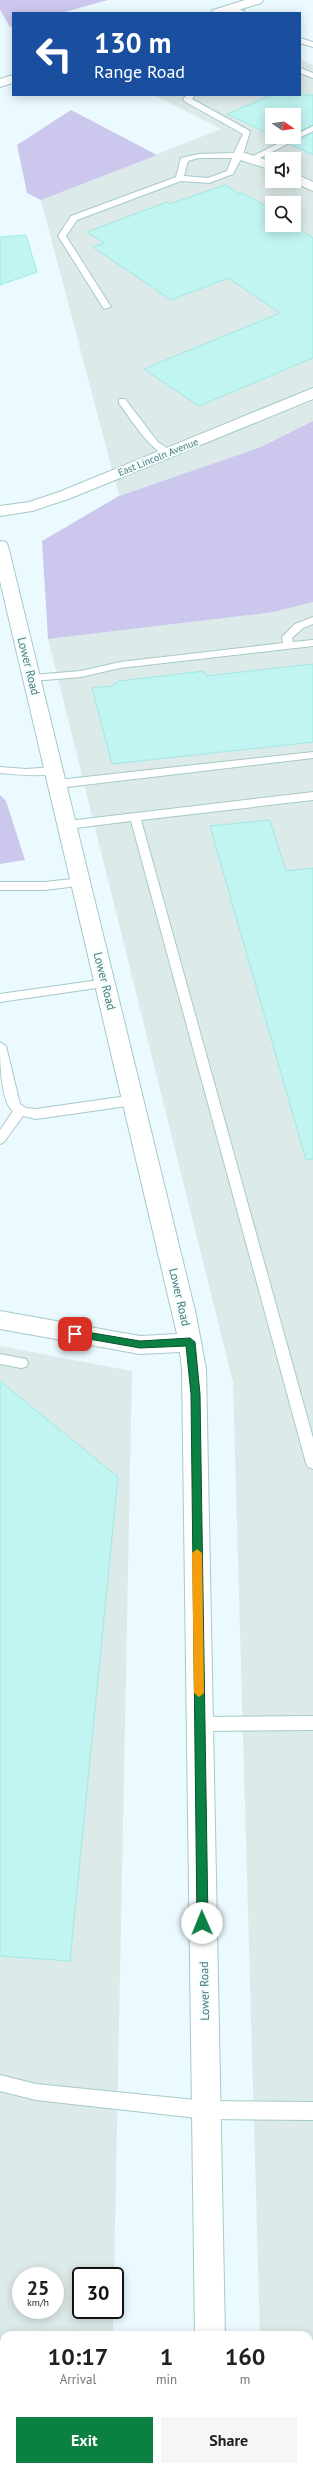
<!DOCTYPE html>
<html lang="en">
<head>
<meta charset="utf-8">
<style>
	:root { --surface:#fff; --page:#f6f6f6; --text:#202124; --muted:#757577; --accent:#0b8043 }
	body { margin:0; font-family:"PT Sans",sans-serif; background:var(--page); color:var(--text); height:100vh; display:flex; flex-direction:column; font-size:15px; white-space:nowrap }
	* { box-sizing:border-box; margin:0 }
	p { font-size:13px; color:var(--muted) }
	.icon { flex:none; width:22px; height:22px; fill:none; stroke:currentColor; stroke-width:2; stroke-linecap:round; stroke-linejoin:round }
	.map { position:relative; flex:1; overflow:hidden }
	.side { position:absolute; left:0px; top:2331px; width:313px; height:140px; display:flex; flex-direction:column; background:var(--surface); border-radius:12px 12px 0 0; box-shadow:0 2px 10px #0003 }
	.side>* { flex:none }
	.guide { position:absolute; left:12px; top:12px; width:289px; height:84px; border-radius:0px; box-shadow:0 2px 10px #0003; background:#1a4fa0; color:#fff; overflow:hidden }
	.needle { width:26px; rotate:103deg }
	.buttons { position:absolute; left:265px; top:108px; display:grid; gap:8px }
	.buttons a { display:grid; place-items:center; width:36px; height:36px; border-radius:0px; background:var(--surface); box-shadow:0 2px 10px #0003; font-size:20px }
	.speed { position:absolute; left:12px; top:2267px; display:flex; gap:8px; font-size:20px; font-weight:700; text-align:center }
	.speed>* { display:grid; place-content:center; width:52px; height:52px; border-radius:50%; background:var(--surface); box-shadow:0 2px 10px #0003; line-height:1 }
	.speed small { font-size:10px; font-weight:400 }
	.speed .limit { border:2px solid #111; border-radius:6px; background:#fff; color:#111 }
	.pin { position:absolute; display:grid; place-items:center; width:34px; height:34px; color:#fff; margin:-17px; border-radius:8px; box-shadow:0 2px 6px #0006 }
	.me { position:absolute; width:44px; margin:-22px; rotate:359deg; stroke-linejoin:round; filter:drop-shadow(0 0 3px #0008) }
	.turn { display:flex; align-items:center; gap:14px; height:84px; padding:0 16px; font-size:18px }
	.turn .icon { width:52px; height:52px; stroke-width:2.5 }
	.turn b { display:block; font-size:28px; line-height:34px }
	.eta { display:flex; justify-content:space-evenly; align-items:center; height:68px; text-align:center }
	.eta b { font-size:24px; font-weight:700; line-height:28px }
	.action { display:flex; gap:8px; margin-top:auto; padding:8px 16px }
	.action a { flex:1; height:46px; border-radius:0px; background:var(--accent); color:#fff; font-size:16px; font-weight:700; line-height:46px; text-align:center }
	.action a+a { background:var(--page); color:var(--text) }
	.map>svg:first-child { display:block }
	.industrial { fill:#ddeaea; fill-rule:evenodd }
	.green { fill:#ccc7ed }
	.building { fill:#c0f5f2; stroke:#a0e8e4 }
	.lines { fill:none; stroke-linecap:round; stroke-linejoin:round }
	.lane-casing { stroke:#a6c9c9; stroke-width:2 }
	.street-casing { stroke:#a6c9c9; stroke-width:2 }
	.lane { fill:#fff; fill-rule:evenodd }
	.street { fill:#fff; fill-rule:evenodd }
	.route { fill:#0b8043; stroke:#07532c }
	.slow { fill:#f59e0b }
	.labels { text-anchor:middle; dominant-baseline:central; stroke-width:4; stroke-linejoin:round; paint-order:stroke }
	.far-street-label { font-size:10px; fill:#4b7b77; stroke:#f2fdff }
	.street-label { font-size:12px; fill:#4b7b77; stroke:#f2fdff }
</style>
</head>
<body>
<div class="map">
<svg width="313" height="2471" viewBox="0 0 313 2471">
	<rect width="100%" height="100%" fill="#eafafe"/>
	<!-- industrial -->
	<path class="industrial" d="M300 59 313 65V421L261 447 119 496 41 200 221 129 154 95H300ZM272 115H294V137H272ZM272 159H294V181H272ZM272 203H294V225H272Z
		M313 602V2471L309 2467V2335H260L233 1382 48 639 274 612Z
		M0 1346 132 1371 114 2276H81V2310H113V2335H4V2467H110V2471H0ZM21 2276H55V2310H21Z"/>
	<!-- green -->
	<path class="green" d="M0 0H108L61 13H13V26L10 27 0 10Z
		M71 110 157 155 41 200 27 193 17 145Z
		M313 421V602L274 612 48 639 42 541 119 496 261 447Z
		M0 795 6 801 25 860 0 864Z"/>
	<!-- building -->
	<path class="building" d="M272 95H313V125L294 134V115H272V135L227 114Z
		M313 133V155L290 144Z
		M225 185 239 194 243 193 272 210V225H292L313 238V358L199 406 144 369 280 313 228 278 171 300 93 247 104 243 87 232 167 202 170 204Z
		M26 235 37 272 0 285V237Z
		M313 664V742L112 764 92 688 112 686 119 681 204 671 206 676Z
		M270 820 286 871 313 868V1159L306 1160 210 826Z
		M0 1381 118 1477 70 1961 0 1956Z"/>
	<g class="lines">
		<!-- lane casing -->
		<g class="lane-casing">
			<path id="lane" d="M231 6 244 11 245 13C238 13 232 13 227 8Z
				M300 38 313 42V47L300 43Z
				M300 68 313 73V78L300 73Z
				M187 95H195L192 99 250 131 243 155 233 174 209 183 181 181 77 220 66 236 111 307 104 309 58 236 71 216 176 177 181 158 199 154 234 153 243 134 184 101 183 99ZM199 158H232L227 171 208 178 184 176 188 161Z
				M313 126V131L254 161 247 159Z
				M119 399H125L158 442 171 451V455C155 459 128 415 119 403Z
				M313 617V624L303 628 292 638 293 642 313 640V646L120 668 81 677 32 681 27 678 32 675 81 671 120 662 283 643 282 637 295 624Z
				M313 752V758L58 788 53 784 58 780Z
				M0 767 26 769 54 767 59 770C53 779 11 774 0 773Z
				M313 792V800L141 820 313 1438V1469L308 1467 306 1463 131 821 68 829 62 825 68 821Z
				M81 878 87 882 85 885 45 890H0V882H45Z
				M106 979 110 980 112 983 110 986 0 1002V994Z
				M0 1042 6 1046 20 1104 26 1108 36 1109 134 1095 140 1100 134 1105 36 1119 23 1116 4 1142 0 1144V1130L13 1111C0 1102 0 1057 0 1042Z
				M0 1354 26 1359 28 1363 26 1367 21 1368 0 1364Z
				M313 1716V1730L199 1731 194 1729 191 1724 194 1719 199 1717Z
				M0 2075 36 2084 206 2101 313 2102V2120L206 2119 36 2100 0 2091Z"/>
		</g>
		<!-- street casing -->
		<g class="street-casing">
			<path id="street" d="M245 0H263L261 3 229 13H211L213 10Z
				M13 75V83L0 87V79Z
				M239 151 272 162V170L234 158 232 155Z
				M294 173 313 182V191L291 181H294Z
				M313 388V399L71 498 32 511 0 516V506L29 502 59 492Z
				M0 541 6 542 8 546 196 1315 206 1369 225 2335H195L182 1369 180 1352 140 1354 0 1329V1311L140 1336 177 1334 0 581Z
				M313 2446V2471H242L244 2467H309V2447Z
				M196 2467H228V2471H196Z"/>
		</g>
		<!-- lane -->
		<use href="#lane" class="lane"/>
		<!-- street -->
		<use href="#street" class="street"/>
	</g>
	<!-- route -->
	<path class="route" d="M75 1330 140 1341 190 1338 195 1342 200 1394 208 1923 202 1929 197 1923 191 1394 186 1346 140 1348 72 1336 70 1334Z"/>
	<!-- slow -->
	<path class="slow" d="M197 1549 202 1553 204 1693 199 1697 194 1693 192 1553Z"/>
	<g class="labels">
		<!-- far-street labels -->
		<g class="far-street-label">
			<text transform="translate(158 457) rotate(-22)">East Lincoln Avenue</text>
		</g>
		<!-- street labels -->
		<g class="street-label">
			<text transform="translate(29 666) rotate(76)">Lower Road</text>
			<text transform="translate(105 981) rotate(76)">Lower Road</text>
			<text transform="translate(180 1297) rotate(77)">Lower Road</text>
			<text transform="translate(204 1991) rotate(-91)">Lower Road</text>
		</g>
	</g>
</svg>
<div class="buttons">
<a><svg class="needle" viewBox="-14 -14 28 28"><path d="M0-13l5 13h-10z" fill="#e53935"/><path d="M0 13l5-13h-10z" fill="#757577"/></svg></a>
<a><svg class="icon" aria-label="sound" viewBox="0 0 24 24"><path d="M4 9h4l5-4v14l-5-4H4zM17 9q2 3 0 6"/></svg></a>
<a><svg class="icon" aria-label="search" viewBox="0 0 24 24"><circle cx="10" cy="10" r="6"/><path d="M15 15l6 6"/></svg></a>
</div>
<div class="speed"><div>25<small>km/h</small></div><div class="limit">30</div></div>
<div class="pin" style="left:75px;top:1334px;background:#d93025"><svg class="icon" aria-label="arrive" viewBox="0 0 24 24"><path d="M6 21V4h12l-3 4 3 4H6"/></svg></div>
<svg class="me" style="left:202px;top:1923px" viewBox="-20 -20 40 40"><circle r="19" fill="#fff"/><path d="M0-13L10 11 0 6-10 11z" fill="#0b8043"/></svg>
<div class="guide">
<div class="turn"><svg class="icon" aria-label="left" viewBox="0 0 24 24"><path d="M17 20v-9H6M10 6l-5 5 5 5"/></svg><div><b>130 m</b>Range Road</div></div>
</div>
<section class="side">
<div class="eta">
<div><b>10:17</b><p>Arrival</p></div>
<div><b>1</b><p>min</p></div>
<div><b>160</b><p>m</p></div>
</div>
<div class="action"><a>Exit</a><a>Share</a></div>
</section>
</div>
</body>
</html>
